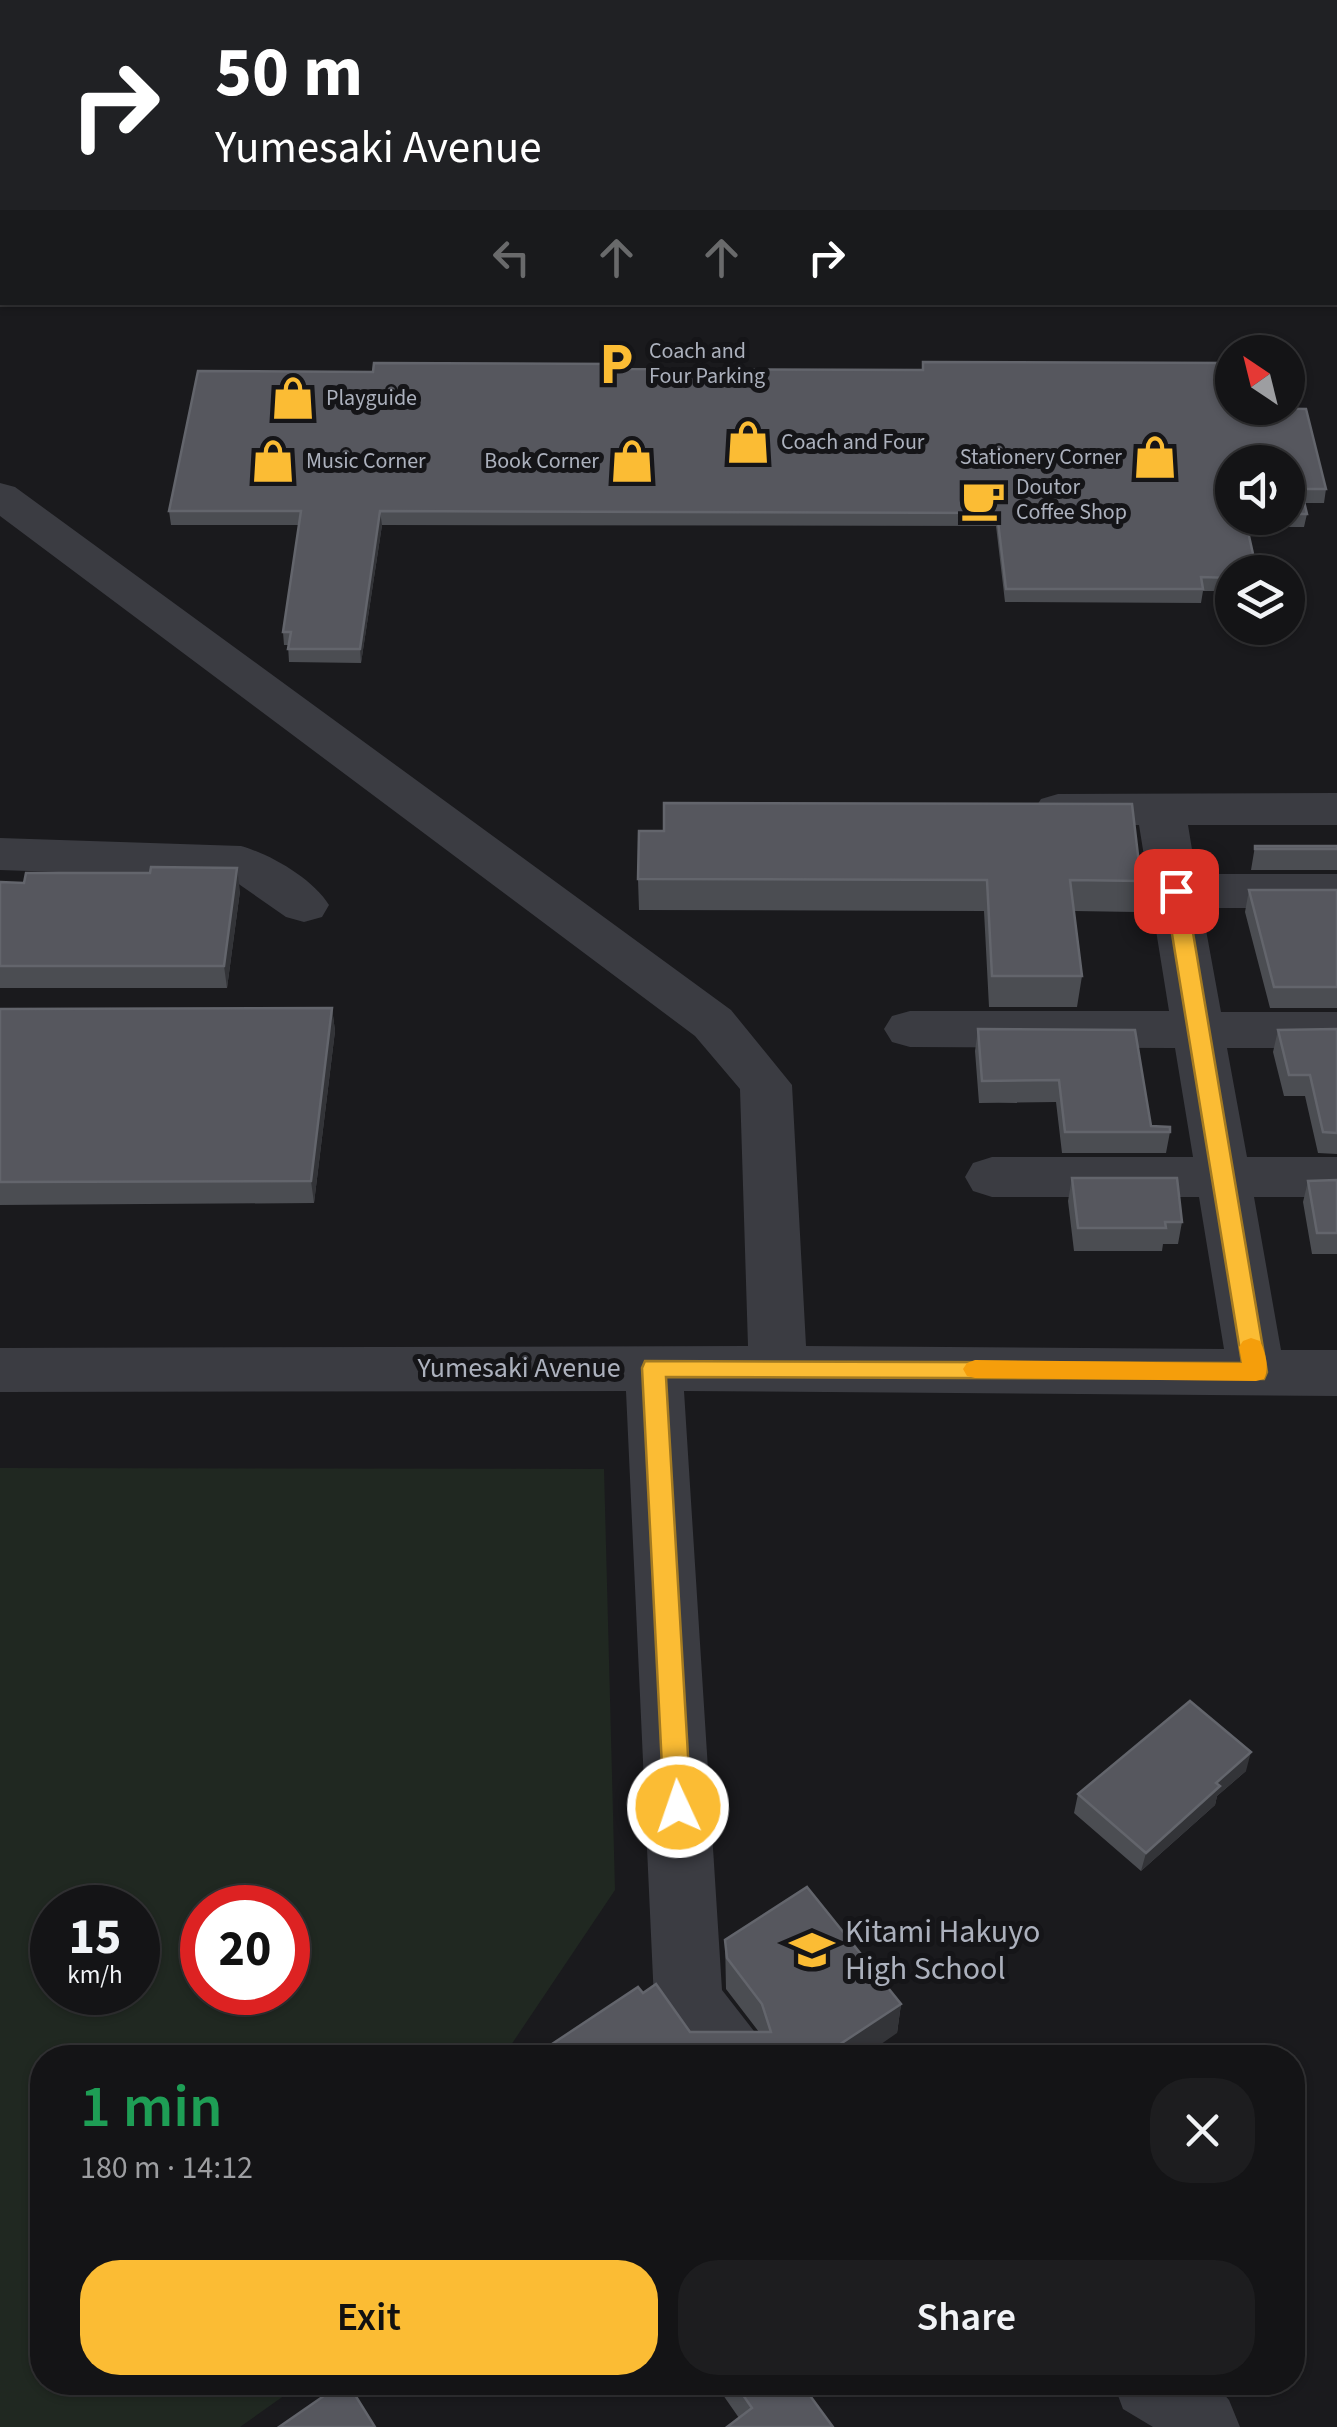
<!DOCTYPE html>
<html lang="en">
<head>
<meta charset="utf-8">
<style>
	:root { --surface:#141416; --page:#1d1d1f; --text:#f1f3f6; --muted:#9d9ea1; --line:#333335; --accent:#fbbc34 }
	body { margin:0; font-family:"Source Sans 3",sans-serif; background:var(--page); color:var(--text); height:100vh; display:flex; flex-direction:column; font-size:38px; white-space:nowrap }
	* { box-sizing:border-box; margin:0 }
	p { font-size:32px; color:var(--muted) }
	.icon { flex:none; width:55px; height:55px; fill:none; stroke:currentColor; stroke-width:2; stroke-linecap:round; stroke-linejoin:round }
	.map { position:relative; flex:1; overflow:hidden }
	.drawer { position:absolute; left:30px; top:2045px; width:1275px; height:350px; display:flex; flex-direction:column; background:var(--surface); border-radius:40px; box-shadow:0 2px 8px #0004,0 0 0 2px var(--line) }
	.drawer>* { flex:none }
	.guide { position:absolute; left:0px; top:0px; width:1338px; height:305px; box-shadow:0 2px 8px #0004,0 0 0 2px var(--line); background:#202124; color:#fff; overflow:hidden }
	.needle { width:65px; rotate:325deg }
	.buttons { position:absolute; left:1215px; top:335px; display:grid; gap:20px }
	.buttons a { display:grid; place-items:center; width:90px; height:90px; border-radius:50%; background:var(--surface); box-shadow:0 2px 8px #0004,0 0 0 2px var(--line); font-size:50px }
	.speed { position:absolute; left:30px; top:1885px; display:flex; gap:20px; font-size:50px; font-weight:700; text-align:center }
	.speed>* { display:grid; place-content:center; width:130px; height:130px; border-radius:50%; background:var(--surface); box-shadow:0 2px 8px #0004,0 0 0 2px var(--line); line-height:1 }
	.speed small { font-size:25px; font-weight:400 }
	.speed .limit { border:15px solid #d22; background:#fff; color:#111 }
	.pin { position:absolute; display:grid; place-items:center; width:85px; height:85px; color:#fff; margin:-42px; border-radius:20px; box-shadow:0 5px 15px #0006 }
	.me { position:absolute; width:110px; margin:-55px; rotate:357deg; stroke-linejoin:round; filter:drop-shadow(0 0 8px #0008) }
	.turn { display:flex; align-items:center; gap:35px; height:210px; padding:0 50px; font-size:45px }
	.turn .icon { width:130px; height:130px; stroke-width:2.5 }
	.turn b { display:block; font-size:70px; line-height:85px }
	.lanes { display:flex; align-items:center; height:95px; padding:0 50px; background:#0003; justify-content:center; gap:50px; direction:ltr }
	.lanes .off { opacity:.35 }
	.round { display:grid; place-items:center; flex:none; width:105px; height:105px; border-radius:40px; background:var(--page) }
	.headline { display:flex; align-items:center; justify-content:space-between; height:170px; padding:0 50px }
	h1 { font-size:60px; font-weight:600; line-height:75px; color:#1e9e55 }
	.action { display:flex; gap:20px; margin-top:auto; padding:20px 50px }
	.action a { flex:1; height:115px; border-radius:40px; background:var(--accent); color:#111; font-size:40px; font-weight:600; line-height:115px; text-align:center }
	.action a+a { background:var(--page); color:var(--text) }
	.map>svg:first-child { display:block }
	.green { fill:#202821; fill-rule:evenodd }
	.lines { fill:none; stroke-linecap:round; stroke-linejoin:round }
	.minor { fill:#3b3c42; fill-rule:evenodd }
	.highway { fill:#676a73; fill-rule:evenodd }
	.wall { fill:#4b4d52; fill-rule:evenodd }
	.shaded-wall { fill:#333438 }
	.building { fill:#56575e; stroke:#63656c; stroke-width:2.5 }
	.route { fill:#fbbc34; stroke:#a37a22; stroke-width:2.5 }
	.slow { fill:#f59e0b }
	.labels { text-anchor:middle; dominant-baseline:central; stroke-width:10; stroke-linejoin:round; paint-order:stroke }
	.far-poi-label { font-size:22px; fill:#acb1bd; stroke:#151518; text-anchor:start }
	.street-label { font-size:28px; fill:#acb1bd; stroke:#151518 }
	.near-poi-label { font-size:32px; fill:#acb1bd; stroke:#151518; text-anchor:start }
</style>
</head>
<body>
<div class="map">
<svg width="1337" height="2427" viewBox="0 0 1337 2427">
	<rect width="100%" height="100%" fill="#1a1a1d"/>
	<!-- green -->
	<path class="green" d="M0 1468 604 1469 615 1890 503 2057 42 2058V2382L302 2383 240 2427H0ZM52 1908H138V1992H52ZM202 1908H288V1992H202Z"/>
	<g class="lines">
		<!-- minor -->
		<path class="minor" d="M0 483 15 487 731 1010 792 1085 806 1346 1224 1349 1199 1197H992L973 1191 965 1177 973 1163 992 1157H1193L1175 1048 910 1047 892 1042 884 1029 892 1016 910 1011H1169L1139 825 1058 826 1041 821 1034 810 1041 799 1058 794 1337 793V825H1188L1196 874H1337V908H1202L1221 1012H1337V1048H1227L1247 1157H1337V1197H1254L1281 1350H1337V1396L684 1391 722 1990 757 2035 767 2058H690L664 2022 654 2000 626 1391 0 1392V1348L748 1346 740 1089 695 1036 0 516Z
			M0 838 241 846C270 854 313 879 329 905L322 917 304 922 286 917 230 878 0 870Z
			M1113 2382H1213L1229 2400 1240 2427H1153L1123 2409Z"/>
		<!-- highway -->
		<path class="highway" d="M1335 15H1337V41H1335Z"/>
	</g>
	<!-- wall -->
	<path class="wall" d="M923 362 1232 363V408L1306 409 1326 489 1324 503H1304L1307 514 1304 527H1247L1257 572H1232V591H1203L1201 603 1005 602 996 526 382 525 361 663 289 662 288 645H284L283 632 299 525H171L169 511 198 371 373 372 374 363 619 364 618 369 922 370ZM1232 462H1288V518H1232Z
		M1255 846H1337V870H1251Z
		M638 879 1141 881 1136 912 1074 911 1082 976 1077 1007H989L984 911 639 910Z
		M0 882 240 891 227 988H0Z
		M1249 890H1337V1008H1270L1245 912Z
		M332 1008 335 1031 314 1203 0 1205V1009Z
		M978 1029 1151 1126 1170 1132 1166 1153H1062L1056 1102 979 1103 975 1051Z
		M1337 1029V1154L1318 1153 1305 1096H1284L1273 1052 1278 1030Z
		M1072 1178 1182 1222 1178 1244H1163L1162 1251H1074L1068 1201Z
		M1337 1180V1254H1312L1303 1202 1308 1181Z
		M1246 1771 1217 1796 1215 1805 1141 1871 1074 1813 1078 1794Z
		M725 1940 901 2004 897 2033 531 2058 690 2032H759L726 1989Z
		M714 2382H800L739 2418Z"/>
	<!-- shaded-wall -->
	<path class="shaded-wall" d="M380 511 382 525 361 663 360 649Z
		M237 868 240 891 227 988 224 966Z
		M332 1008 335 1031 314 1203 311 1181Z
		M1251 1752 1246 1771 1217 1796 1215 1805 1141 1871 1146 1853 1216 1783Z
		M901 2004 897 2033 861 2058H819Z"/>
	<!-- building -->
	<path class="building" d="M33 0H608V2H32Z
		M923 362 1232 363V408L1306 409 1326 489H1301L1307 514H1288V462H1232V518H1245L1257 572H1232V578L1201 577 1203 589H1006L997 513 380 511 360 649H288L291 632H283L301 511H169L198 371 373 372 374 363 619 364 618 369 923 370Z
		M664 803 1132 804 1141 881 1070 880 1082 976H992L987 880 638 879 639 831H664Z
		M1255 846H1337V849H1255Z
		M151 867 237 868 224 966H0V882L24 883 26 873H150Z
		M1249 890H1337V987H1274Z
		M332 1008 311 1181 0 1182V1009Z
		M978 1029 1135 1030 1151 1126 1170 1127V1132H1065L1059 1080 982 1081Z
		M1337 1029V1133L1323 1132 1310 1075H1289L1278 1030Z
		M1072 1178H1177L1182 1222H1165L1166 1228H1078Z
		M1337 1180V1233H1317L1308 1181Z
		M1190 1701 1251 1752 1216 1783 1220 1786 1146 1853 1078 1794Z
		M807 1887 901 2004 819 2058H531L638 1987 643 1993 656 1984 690 2032H771L762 2004 727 1958 725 1940Z
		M344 2382H347L375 2427H279Z
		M734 2382H800L833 2427H727L752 2408Z"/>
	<!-- route -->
	<path class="route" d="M1176 884 1186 891 1267 1372 1264 1379 666 1377 691 1807 687 1815 678 1819 668 1815 664 1807 642 1368 645 1361 1242 1363 1165 891Z"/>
	<!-- slow -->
	<path class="slow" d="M1251 1338 1260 1341C1265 1351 1270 1368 1264 1379L1256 1381 975 1378 967 1376 963 1369 967 1363 975 1360 1242 1363 1239 1347 1243 1341Z"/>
	<!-- icons -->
	<defs>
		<g id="parking-bare" transform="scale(3.45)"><path d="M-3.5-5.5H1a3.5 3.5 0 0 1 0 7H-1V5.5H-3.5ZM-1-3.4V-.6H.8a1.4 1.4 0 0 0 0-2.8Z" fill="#fbbc34" stroke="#151518" stroke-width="2.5" paint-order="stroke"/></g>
		<g id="shop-bare" transform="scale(3.45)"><path d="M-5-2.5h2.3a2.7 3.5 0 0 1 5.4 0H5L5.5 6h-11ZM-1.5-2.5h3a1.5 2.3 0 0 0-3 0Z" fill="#fbbc34" stroke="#151518" stroke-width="2.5" paint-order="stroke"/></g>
		<g id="cafe-bare" transform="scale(3.45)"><path d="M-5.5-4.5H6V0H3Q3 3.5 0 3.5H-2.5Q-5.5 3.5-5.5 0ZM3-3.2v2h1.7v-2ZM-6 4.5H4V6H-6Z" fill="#fbbc34" stroke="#151518" stroke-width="2.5" paint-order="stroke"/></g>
		<g id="school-bare" transform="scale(3.45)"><path d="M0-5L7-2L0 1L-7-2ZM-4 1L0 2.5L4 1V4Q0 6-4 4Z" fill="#fbbc34" stroke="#151518" stroke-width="2.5" paint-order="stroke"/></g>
	</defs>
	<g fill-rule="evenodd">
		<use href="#parking-bare" x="616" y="364"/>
		<use href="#shop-bare" x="293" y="398"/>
		<use href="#shop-bare" x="748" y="442"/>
		<use href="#shop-bare" x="1155" y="457"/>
		<use href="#shop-bare" x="273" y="461"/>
		<use href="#shop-bare" x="632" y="461"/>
		<use href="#cafe-bare" x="983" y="500"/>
		<use href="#school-bare" x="812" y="1950"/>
	</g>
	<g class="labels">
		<!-- far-poi labels -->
		<g class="far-poi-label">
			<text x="649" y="351">Coach and<tspan x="649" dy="25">Four Parking</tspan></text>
			<text x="326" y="398">Playguide</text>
			<text x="781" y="442">Coach and Four</text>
			<text x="1122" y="457" text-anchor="end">Stationery Corner</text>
			<text x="306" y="461">Music Corner</text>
			<text x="599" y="461" text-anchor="end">Book Corner</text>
			<text x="1016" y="487">Doutor<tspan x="1016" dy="25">Coffee Shop</tspan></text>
		</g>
		<!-- street labels -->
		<g class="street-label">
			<text x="519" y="1368">Yumesaki Avenue</text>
		</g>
		<!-- near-poi labels -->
		<g class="near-poi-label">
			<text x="845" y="1932">Kitami Hakuyo<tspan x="845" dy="37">High School</tspan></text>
		</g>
	</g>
</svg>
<div class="buttons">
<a><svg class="needle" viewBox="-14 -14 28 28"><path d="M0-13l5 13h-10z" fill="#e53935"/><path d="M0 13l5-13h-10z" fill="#9d9ea1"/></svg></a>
<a><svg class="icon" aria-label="sound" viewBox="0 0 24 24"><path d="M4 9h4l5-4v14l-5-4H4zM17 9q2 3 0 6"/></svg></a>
<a><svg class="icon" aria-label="layers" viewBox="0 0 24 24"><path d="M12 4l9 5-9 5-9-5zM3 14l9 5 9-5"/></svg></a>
</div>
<div class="speed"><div>15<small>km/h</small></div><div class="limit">20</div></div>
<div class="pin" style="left:1176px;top:891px;background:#d93025"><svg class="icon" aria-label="arrive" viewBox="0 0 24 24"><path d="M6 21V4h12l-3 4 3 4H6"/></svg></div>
<svg class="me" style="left:678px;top:1807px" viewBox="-20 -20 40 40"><circle r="17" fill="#fbbc34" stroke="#fff" stroke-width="3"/><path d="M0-11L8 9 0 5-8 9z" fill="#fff"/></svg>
<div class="guide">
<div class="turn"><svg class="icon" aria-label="right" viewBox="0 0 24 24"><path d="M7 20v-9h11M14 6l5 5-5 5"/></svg><div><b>50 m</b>Yumesaki Avenue</div></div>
<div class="lanes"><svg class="icon off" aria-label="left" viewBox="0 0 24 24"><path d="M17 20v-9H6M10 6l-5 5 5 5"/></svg><svg class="icon off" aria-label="ahead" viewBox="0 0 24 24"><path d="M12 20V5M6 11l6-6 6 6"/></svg><svg class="icon off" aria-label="ahead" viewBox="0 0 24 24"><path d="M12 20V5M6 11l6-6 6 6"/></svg><svg class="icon" aria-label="right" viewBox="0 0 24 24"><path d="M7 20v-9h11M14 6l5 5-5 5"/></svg></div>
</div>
<section class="drawer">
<div class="headline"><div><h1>1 min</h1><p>180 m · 14:12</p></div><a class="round"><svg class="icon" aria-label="close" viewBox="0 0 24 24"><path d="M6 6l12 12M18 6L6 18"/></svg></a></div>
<div class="action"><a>Exit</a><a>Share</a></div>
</section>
</div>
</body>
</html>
